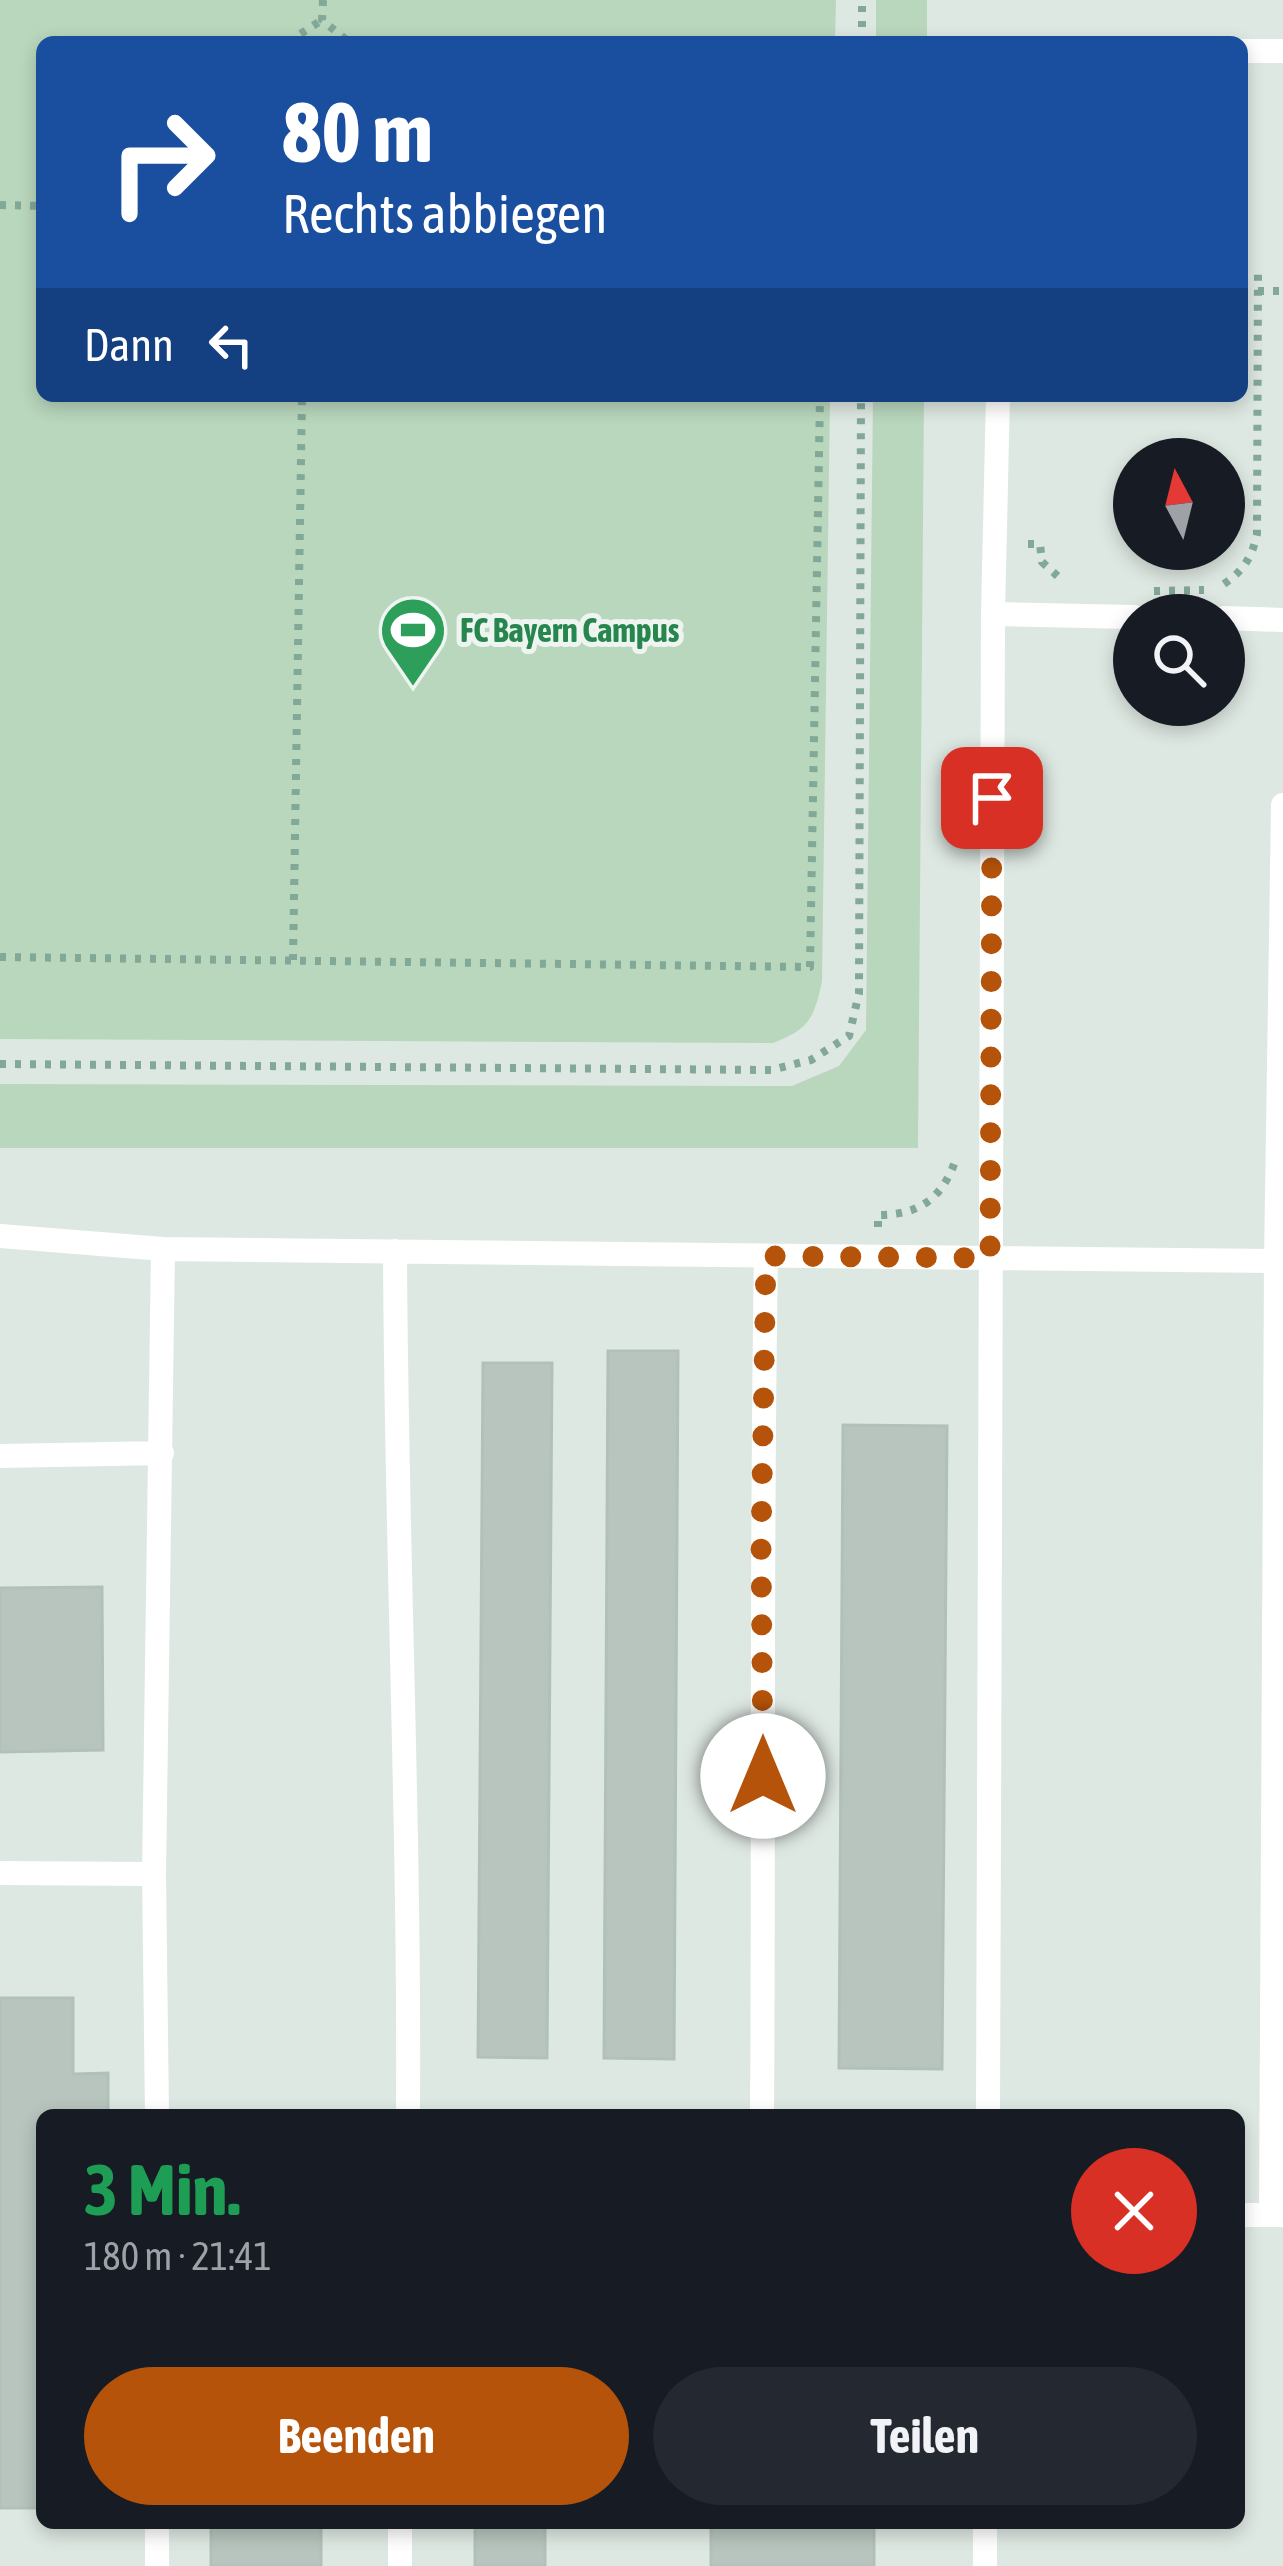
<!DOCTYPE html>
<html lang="de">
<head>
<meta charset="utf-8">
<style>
	:root { --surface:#171b24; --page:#242831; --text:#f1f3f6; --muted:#9ea1a6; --accent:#b45309 }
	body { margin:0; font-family:"Asap Condensed",sans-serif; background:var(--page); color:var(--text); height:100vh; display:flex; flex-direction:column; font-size:45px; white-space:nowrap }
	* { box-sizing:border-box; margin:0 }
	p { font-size:39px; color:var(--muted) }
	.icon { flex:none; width:66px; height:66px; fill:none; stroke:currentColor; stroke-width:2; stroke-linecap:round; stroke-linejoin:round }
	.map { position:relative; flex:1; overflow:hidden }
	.side { position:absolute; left:36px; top:2109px; width:1209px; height:420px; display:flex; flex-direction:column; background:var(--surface); border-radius:18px; box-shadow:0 6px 18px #0003 }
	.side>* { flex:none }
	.banner { position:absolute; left:36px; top:36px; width:1212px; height:366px; border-radius:18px; box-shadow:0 6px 18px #0003; background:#1a4fa0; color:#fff; overflow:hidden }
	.needle { width:78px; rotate:353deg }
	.fabs { position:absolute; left:1113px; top:438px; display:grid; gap:24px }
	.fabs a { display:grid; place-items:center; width:132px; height:132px; border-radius:50%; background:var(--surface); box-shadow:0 6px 18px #0003; font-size:60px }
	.pin { position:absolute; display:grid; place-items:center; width:102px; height:102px; color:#fff; margin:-51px; border-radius:24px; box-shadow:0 6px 18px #0006 }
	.me { position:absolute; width:132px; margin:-66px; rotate:0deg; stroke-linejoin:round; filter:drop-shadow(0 0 9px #0008) }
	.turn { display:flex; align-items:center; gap:42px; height:252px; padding:0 48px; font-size:54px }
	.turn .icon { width:156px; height:156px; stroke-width:2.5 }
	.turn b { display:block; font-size:84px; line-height:102px }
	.then { display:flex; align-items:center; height:114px; padding:0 48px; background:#0003; gap:24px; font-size:45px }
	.round { display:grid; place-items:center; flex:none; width:126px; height:126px; border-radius:63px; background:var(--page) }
	.headline { display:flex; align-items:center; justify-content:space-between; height:204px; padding:0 48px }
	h1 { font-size:72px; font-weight:700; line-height:90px; color:#1e9e55 }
	.action { display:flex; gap:24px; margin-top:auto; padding:24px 48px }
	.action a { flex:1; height:138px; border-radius:72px; background:var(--accent); color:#fff; font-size:48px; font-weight:700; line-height:138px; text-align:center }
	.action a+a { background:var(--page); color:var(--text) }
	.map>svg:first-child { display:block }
	.green { fill:#b9d7bd }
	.building { fill:#b7c5be; stroke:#b1c1b8; stroke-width:3 }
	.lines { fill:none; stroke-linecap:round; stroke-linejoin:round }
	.path { stroke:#82a897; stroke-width:8; stroke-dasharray:6 9; stroke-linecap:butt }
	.service { stroke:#fff; stroke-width:24 }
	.route { stroke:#b45309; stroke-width:21; stroke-dasharray:0 37.8 }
	.labels { text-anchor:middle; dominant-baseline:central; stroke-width:10; stroke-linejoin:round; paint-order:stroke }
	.leisure-label { font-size:33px; font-weight:bold; fill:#27864d; stroke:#eef5f1; text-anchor:start }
</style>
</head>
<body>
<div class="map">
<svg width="1283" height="2566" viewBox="0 0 1283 2566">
	<rect width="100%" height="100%" fill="#dee8e2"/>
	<!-- green -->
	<path class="green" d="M0 0H836L835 42H42V396H830L822 981C814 1019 809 1029 773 1043L0 1039Z
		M876 0H927V42H876Z
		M873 396H924L918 1148H0V1084L792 1086 839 1066 866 1030Z"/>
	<!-- building -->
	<path class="building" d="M608 1351H678L674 2059 604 2058Z
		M483 1363H552L547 2058 478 2057Z
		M843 1425 947 1426 942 2069 839 2068Z
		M102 1587 103 1750 0 1752V1588Z
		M0 1998H73V2074L108 2073V2115H42V2508H0Z
		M211 2523H321V2566H211Z
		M475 2523H545V2566H475Z
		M711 2523H874V2566H711Z"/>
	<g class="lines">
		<!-- path -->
		<path class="path" d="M323 0 322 20 349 42
			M288 42 322 20
			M862 42V0
			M0 205 42 206
			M1258 291H1283
			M1028 544H1040L1042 562 1062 580
			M1224 584C1244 570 1252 557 1257 534L1258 268
			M1154 591 1204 590
			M0 957 810 967 820 396
			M293 960 302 396
			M0 1064 771 1070 811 1060 849 1036 859 993 861 396
			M878 1227V1215C919 1215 942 1199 956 1159"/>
		<!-- service -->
		<path class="service" d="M1242 51H1283
			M993 614 1134 617
			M1224 618 1283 620
			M0 1236 163 1249 1283 1261
			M395 1251C396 1539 410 1827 408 2115
			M0 1456 162 1453
			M0 1873 154 1874
			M157 2115 154 1874 163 1249
			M762 2115C764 1829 761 1542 766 1256
			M988 2115 993 614 998 396
			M1239 2215H1283
			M1271 2215 1276 1261 1283 805
			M157 2566V2523
			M400 2566V2523
			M985 2566V2523"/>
	</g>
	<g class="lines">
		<!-- route -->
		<path class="route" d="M763 1776 761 1543 766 1256 990 1258 992 798"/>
	</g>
	<!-- icons -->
	<defs>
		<g id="stadium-pin" transform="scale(3.45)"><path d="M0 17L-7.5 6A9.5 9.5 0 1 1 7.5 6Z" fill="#2e9e5b" stroke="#eef5f1"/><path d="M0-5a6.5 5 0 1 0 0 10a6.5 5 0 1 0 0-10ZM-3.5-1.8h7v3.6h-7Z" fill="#fff"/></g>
	</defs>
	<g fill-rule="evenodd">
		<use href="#stadium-pin" x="413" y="630"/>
	</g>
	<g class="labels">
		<!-- leisure labels -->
		<g class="leisure-label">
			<text x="460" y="630">FC Bayern Campus</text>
		</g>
	</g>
</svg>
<div class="fabs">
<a><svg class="needle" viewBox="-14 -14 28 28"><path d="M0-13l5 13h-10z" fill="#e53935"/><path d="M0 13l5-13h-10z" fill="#9ea1a6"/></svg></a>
<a><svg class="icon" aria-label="search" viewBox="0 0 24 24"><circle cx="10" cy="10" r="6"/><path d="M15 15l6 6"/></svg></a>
</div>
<div class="pin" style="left:992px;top:798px;background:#d93025"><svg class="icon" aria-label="arrive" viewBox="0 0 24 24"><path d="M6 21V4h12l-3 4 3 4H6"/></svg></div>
<svg class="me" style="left:763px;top:1776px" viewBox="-20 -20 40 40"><circle r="19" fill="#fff"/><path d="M0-13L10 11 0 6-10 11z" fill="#b45309"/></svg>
<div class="banner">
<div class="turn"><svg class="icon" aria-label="right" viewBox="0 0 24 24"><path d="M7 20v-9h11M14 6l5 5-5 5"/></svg><div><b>80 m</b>Rechts abbiegen</div></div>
<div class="then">Dann<svg class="icon" aria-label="left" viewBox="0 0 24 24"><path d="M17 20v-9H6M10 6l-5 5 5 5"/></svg></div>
</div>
<section class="side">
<div class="headline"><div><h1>3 Min.</h1><p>180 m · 21:41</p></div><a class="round" style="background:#d93025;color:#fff"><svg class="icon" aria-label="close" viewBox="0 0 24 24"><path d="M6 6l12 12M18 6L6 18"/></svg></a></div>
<div class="action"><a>Beenden</a><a>Teilen</a></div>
</section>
</div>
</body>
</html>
